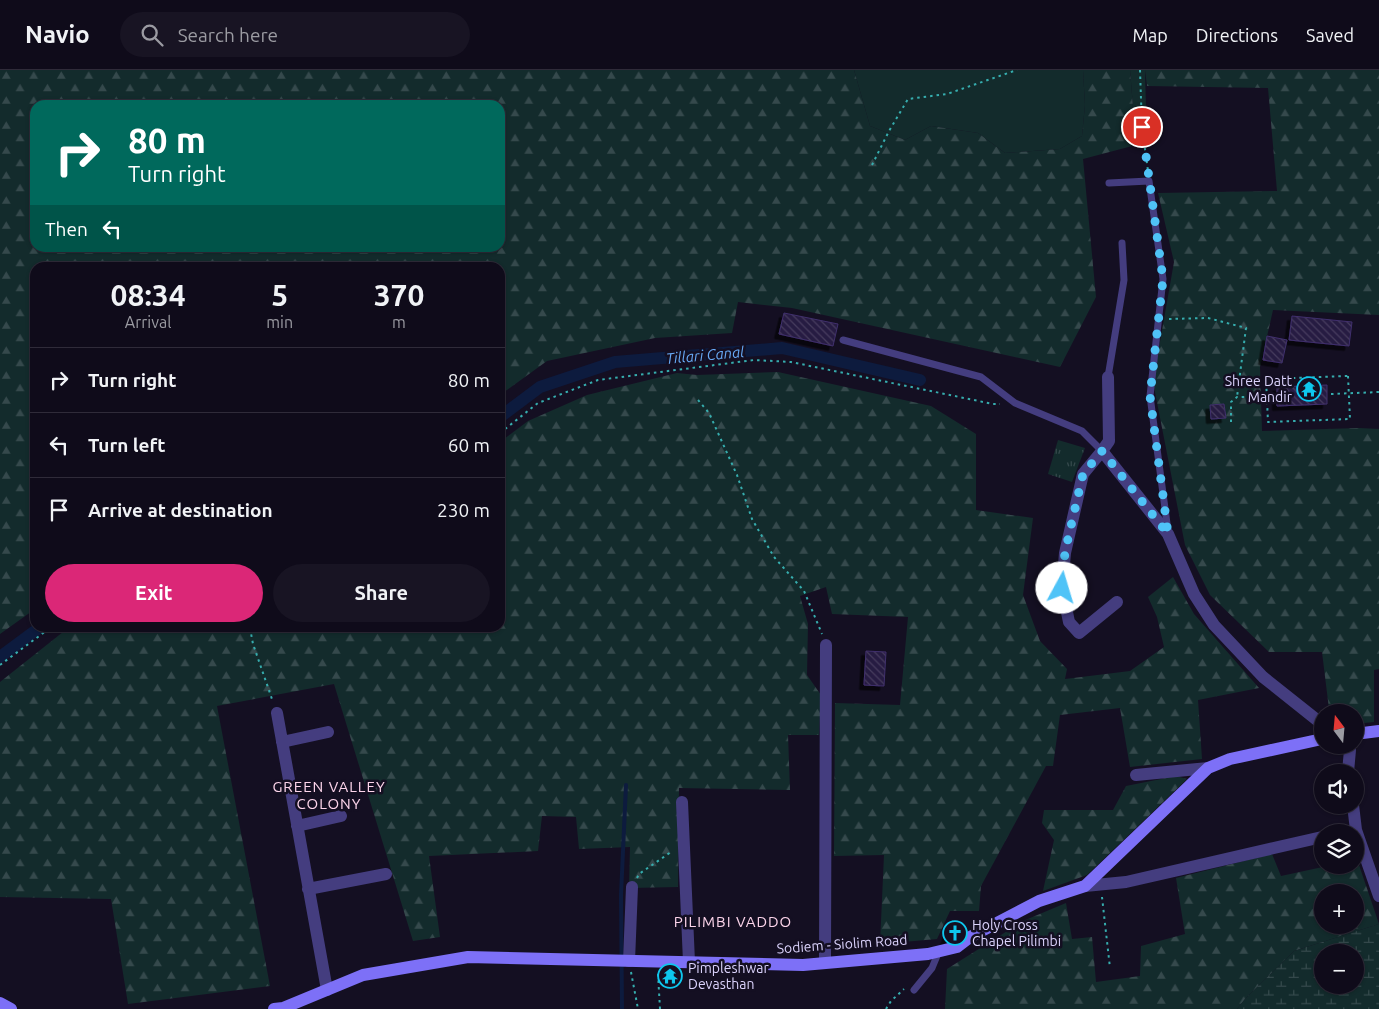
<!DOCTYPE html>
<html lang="en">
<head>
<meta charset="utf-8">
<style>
	:root { --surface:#0f0b1a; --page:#181423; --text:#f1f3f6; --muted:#9b9ba2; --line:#2f2b39; --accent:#db2777 }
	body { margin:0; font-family:Ubuntu,sans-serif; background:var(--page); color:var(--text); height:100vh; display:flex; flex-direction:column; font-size:19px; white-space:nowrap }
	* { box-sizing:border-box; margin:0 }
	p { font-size:16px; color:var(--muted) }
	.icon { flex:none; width:28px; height:28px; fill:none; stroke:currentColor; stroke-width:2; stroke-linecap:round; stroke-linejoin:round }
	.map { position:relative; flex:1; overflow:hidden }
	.drawer { position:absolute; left:30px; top:192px; width:475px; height:370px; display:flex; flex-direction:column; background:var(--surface); border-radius:15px; box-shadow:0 1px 4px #0004,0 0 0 1px var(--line) }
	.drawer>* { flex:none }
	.top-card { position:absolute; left:30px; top:30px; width:475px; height:152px; border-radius:15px; box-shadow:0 1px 4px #0004,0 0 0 1px var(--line); background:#00695c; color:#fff; overflow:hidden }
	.needle { width:32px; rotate:344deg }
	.controls { position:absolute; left:1314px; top:634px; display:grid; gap:10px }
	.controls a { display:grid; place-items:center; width:50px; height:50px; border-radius:50%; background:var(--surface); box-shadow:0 1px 4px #0004,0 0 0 1px var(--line); font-size:25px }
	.pin { position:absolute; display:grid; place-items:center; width:42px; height:42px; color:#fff; margin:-21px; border:2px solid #fff; border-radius:50%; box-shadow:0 1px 5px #0007 }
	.me { position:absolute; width:55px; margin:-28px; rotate:6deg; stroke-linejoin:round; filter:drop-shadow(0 0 4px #0008) }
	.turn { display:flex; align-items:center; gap:18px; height:105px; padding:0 15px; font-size:22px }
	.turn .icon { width:65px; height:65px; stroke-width:2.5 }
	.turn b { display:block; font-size:35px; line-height:42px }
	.then { display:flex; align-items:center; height:48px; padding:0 15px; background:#0003; gap:10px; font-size:19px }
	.eta { display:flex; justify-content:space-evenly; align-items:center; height:85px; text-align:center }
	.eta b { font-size:30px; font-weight:700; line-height:35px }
	.button { display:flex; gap:10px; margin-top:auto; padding:10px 15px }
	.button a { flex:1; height:58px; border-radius:30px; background:var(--accent); color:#fff; font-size:20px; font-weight:700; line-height:58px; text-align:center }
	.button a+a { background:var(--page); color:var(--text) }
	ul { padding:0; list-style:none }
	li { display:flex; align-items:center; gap:15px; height:65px; padding:0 15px; border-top:1px solid var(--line) }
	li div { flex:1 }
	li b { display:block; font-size:19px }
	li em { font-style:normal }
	header { display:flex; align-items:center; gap:30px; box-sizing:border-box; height:70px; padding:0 25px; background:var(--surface); border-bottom:1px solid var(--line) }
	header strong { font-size:24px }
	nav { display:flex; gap:28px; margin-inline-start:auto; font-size:18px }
	.search { width:350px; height:45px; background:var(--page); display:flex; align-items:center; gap:12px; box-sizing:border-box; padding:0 18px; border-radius:28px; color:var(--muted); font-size:19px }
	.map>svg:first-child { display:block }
	.grass { fill:#132b2c }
	.forest { fill:url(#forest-firs); fill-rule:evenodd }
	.wetland { fill:url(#wetland-marsh); fill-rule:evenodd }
	.park { fill:url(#park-tufts) }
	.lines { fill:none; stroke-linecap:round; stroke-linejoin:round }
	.stream { stroke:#0d1b3e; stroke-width:4 }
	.canal { stroke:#0d1b3e; stroke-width:12 }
	.building { fill:url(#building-back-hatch); stroke:#40306d; filter:url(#shadow) }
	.path { stroke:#36adae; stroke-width:2; stroke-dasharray:2.5 4; stroke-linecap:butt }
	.service { stroke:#443d7f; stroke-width:7 }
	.minor { stroke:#443d7f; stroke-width:12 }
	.secondary { stroke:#7d70f7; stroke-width:12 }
	.route { stroke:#4fc3f7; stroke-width:9; stroke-dasharray:0 16.2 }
	.labels { text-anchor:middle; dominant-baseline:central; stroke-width:5; stroke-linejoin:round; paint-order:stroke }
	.poi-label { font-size:14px; fill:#dbd3fc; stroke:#140f22; text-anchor:start }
	.street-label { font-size:14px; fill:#dbd3fc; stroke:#140f22 }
	.water-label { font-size:15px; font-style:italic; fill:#68aaf6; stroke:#140f22 }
	.neighbourhood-label { font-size:15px; letter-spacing:1px; fill:#fdd5eb; stroke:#140f22 }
</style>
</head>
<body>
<header>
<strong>Navio</strong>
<div class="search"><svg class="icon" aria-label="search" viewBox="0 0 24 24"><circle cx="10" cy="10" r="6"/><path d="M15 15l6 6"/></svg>Search here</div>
<nav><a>Map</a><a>Directions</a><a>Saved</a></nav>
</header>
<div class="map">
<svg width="1379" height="939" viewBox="0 0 1379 939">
	<defs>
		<pattern id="forest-firs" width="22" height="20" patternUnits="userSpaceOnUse" patternTransform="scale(1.25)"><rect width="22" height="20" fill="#132b2c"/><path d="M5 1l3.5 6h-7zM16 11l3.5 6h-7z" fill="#35494c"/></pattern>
		<pattern id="wetland-marsh" width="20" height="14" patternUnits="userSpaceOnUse" patternTransform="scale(1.25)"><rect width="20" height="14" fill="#132b2c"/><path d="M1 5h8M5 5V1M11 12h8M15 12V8" fill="none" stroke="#35494c"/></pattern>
		<pattern id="park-tufts" width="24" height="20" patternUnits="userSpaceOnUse" patternTransform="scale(1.25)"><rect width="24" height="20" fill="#132b2c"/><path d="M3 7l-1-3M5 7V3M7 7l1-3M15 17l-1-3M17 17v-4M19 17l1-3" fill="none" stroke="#35494c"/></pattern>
		<pattern id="building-back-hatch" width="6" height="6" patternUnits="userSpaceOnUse" patternTransform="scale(1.25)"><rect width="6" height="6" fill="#271c42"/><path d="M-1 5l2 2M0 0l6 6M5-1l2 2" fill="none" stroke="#463c5e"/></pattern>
		<filter id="shadow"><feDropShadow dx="-4.5" dy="4.5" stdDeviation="0" flood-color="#0009"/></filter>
	</defs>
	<rect width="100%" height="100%" fill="#140f22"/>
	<!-- grass -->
	<path class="grass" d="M854 0H1083L1085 35 1082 66 1060 79 1005 83 978 63 931 56 905 70 870 56Z
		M1130 0H1145L1147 72 1136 75Z"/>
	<!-- forest -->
	<path class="forest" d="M0 0H854L870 56 905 70 931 56 978 63 1005 83 1060 79 1082 66 1085 35 1083 0H1130L1136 75 1083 89 1096 227 1060 297 792 238 738 232 732 263 655 268 547 291 500 325V198H35V539L0 564ZM35 35H500V178H35Z
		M1145 0H1379V245L1273 240 1260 297 1262 361 1359 358 1379 359V599L1374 600V652L1355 654V642H1332L1329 639 1322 582H1269L1210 525 1185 475 1153 312 1174 192 1158 123 1277 121 1268 18 1147 16Z
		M778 302 931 336 976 364V440L1033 448 1023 525 1040 571 1067 599 1065 609 1130 601 1164 577 1157 547 1148 527 1173 507 1194 544 1259 618 1198 630 1202 689 1130 697 1120 638 1060 645 1053 696H1046L981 816 979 841H950L937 869 880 874 884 785 834 786 835 633 900 635 908 547 832 544 826 517 800 526 808 554 807 605 821 625 819 665H788L790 720 679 718 678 817 629 818 630 777 579 779 576 747 542 746 538 781 429 786 440 867 413 871 334 614 217 636 270 916 128 934 111 829 0 827V612L68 558H500V372L528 351 587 325 677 303 697 305Z
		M1176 706 1187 709 1087 805 1043 821 1054 770 1042 753 1044 740H1113L1126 716Z
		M1272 784 1281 806 1332 795H1355V790L1357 789 1379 854 1294 881 1245 929 1237 939H945L947 899 1023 851 1066 833 1072 869 1092 867 1096 912 1140 906 1141 876 1185 864 1176 808ZM1322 822H1355V855H1322Z"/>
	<!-- wetland -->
	<path class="wetland" d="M1379 854V939H1237L1245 929 1294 881ZM1322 882H1355V915H1322Z"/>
	<!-- park -->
	<path class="park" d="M1058 370 1085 378 1072 412 1048 404Z"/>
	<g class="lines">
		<!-- stream -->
		<path class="stream" d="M622 939 621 825 626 715"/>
		<!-- canal -->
		<path class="canal" d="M500 347 540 317 615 292 782 278 920 310
			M0 587 39 558"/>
	</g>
	<!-- building -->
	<path class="building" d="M784 243 838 254 833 276 779 264Z
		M1292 246 1352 252 1349 276 1289 270Z
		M1267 266 1287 270 1282 293 1263 290Z
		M1327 315V334L1277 336V317Z
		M1224 334 1226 348 1211 349 1210 335Z
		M866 581 886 582 884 616 864 615Z
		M952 851 964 856 957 875 945 870Z"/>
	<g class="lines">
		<!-- path -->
		<path class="path" d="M1140 0 1142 57 1148 101
			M872 95 889 61 908 29 947 24 1017 0
			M1169 249 1208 248 1246 258 1237 327
			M1348 306 1350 349 1268 352 1266 309Z
			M1331 324 1379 322
			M698 330 709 343 737 405 752 449 774 487 804 521 822 564
			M1231 352V332L1237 327H1267
			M500 363 538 333 598 310 754 290 791 292 993 334H1000
			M250 558 253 574 273 632
			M0 595 50 558
			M637 808 639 804 671 782
			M1102 827 1110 898
			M631 902 638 939
			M658 904 660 939
			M886 939 891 931 904 919"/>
		<!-- service -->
		<path class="service" d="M1109 113 1149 111 1163 209 1150 326 1168 461
			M843 270 981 307 1015 333 1082 361 1102 381
			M1108 307 1124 210 1122 173
			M914 920 932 898 939 881"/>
		<!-- minor -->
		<path class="minor" d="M1108 307 1109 371 1102 381 1083 404 1065 483 1062 518 1069 552 1079 563 1117 532
			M1102 381 1168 464 1194 524 1214 555 1263 607 1322 654
			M277 643 327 920
			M282 672 328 662
			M1345 675 1350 680 1348 702
			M1136 705 1208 698
			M682 732 689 892
			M1353 735 1356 760 1379 826
			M297 756 341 746
			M1343 762 1356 760
			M1085 816 1126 812 1322 767
			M308 819 386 804
			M629 891 632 817
			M825 892 826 575"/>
		<!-- secondary -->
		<path class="secondary" d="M1355 664 1379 661
			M0 933 11 939
			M274 939 283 938 363 905 468 887 803 895 928 884 957 877 970 867 1039 831 1085 816 1208 698 1230 689 1322 669"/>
	</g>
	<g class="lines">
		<!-- route -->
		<path class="route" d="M1062 518 1065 482 1083 404 1102 381 1168 464 1150 326 1163 209 1142 57"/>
	</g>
	<!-- icons -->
	<defs>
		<g id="temple-ring" transform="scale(1.25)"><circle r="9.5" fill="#140f22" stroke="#0ec7ee" stroke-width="1.5"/><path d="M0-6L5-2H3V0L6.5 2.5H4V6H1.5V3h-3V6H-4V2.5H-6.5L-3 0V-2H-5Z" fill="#0ec7ee"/></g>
		<g id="church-ring" transform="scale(1.25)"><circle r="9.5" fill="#140f22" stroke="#0ec7ee" stroke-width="1.5"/><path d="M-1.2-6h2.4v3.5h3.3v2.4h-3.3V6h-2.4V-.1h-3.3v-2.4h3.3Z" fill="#0ec7ee"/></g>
	</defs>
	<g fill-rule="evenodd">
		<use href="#temple-ring" x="1309" y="319"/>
		<use href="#church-ring" x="955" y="863"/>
		<use href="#temple-ring" x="670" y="906"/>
	</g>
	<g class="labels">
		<!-- poi labels -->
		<g class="poi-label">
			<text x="1292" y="311" text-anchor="end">Shree Datt<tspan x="1292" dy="16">Mandir</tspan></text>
			<text x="972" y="855">Holy Cross<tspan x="972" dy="16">Chapel Pilimbi</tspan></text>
			<text x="688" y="898">Pimpleshwar<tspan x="688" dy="16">Devasthan</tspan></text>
		</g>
		<!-- street labels -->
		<g class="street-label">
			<text transform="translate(842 874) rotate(-4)">Sodiem - Siolim Road</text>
		</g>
		<!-- water labels -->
		<g class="water-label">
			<text transform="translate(705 285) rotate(-5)">Tillari Canal</text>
		</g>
		<!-- neighbourhood labels -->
		<g class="neighbourhood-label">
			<text x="329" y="716">GREEN VALLEY<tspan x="329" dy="17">COLONY</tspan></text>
			<text x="733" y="851">PILIMBI VADDO</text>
		</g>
	</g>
</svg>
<div class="controls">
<a><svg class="needle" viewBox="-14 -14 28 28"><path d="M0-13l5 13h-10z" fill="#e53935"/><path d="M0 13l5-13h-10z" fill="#9b9ba2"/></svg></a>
<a><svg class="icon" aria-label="sound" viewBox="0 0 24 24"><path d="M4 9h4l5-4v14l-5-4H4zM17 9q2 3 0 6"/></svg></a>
<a><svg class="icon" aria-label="layers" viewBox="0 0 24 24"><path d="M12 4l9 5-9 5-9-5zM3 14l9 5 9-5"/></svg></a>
<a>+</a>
<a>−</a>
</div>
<div class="pin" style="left:1142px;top:57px;background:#d93025"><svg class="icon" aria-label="arrive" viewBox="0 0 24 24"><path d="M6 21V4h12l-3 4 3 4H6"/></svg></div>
<svg class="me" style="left:1062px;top:518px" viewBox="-20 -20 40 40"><circle r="19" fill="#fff"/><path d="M0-13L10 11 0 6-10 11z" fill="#4fc3f7"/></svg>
<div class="top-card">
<div class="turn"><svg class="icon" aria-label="right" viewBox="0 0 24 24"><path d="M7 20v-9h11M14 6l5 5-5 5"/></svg><div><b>80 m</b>Turn right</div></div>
<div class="then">Then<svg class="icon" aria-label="left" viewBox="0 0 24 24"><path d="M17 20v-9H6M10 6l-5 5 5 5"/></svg></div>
</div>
<section class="drawer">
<div class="eta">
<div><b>08:34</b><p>Arrival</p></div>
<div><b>5</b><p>min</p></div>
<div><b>370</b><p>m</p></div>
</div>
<ul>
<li><svg class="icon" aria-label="right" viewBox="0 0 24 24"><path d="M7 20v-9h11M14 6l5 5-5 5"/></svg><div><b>Turn right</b></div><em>80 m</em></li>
<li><svg class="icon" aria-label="left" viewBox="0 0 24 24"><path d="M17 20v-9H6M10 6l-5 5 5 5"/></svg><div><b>Turn left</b></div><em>60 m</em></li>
<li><svg class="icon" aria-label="arrive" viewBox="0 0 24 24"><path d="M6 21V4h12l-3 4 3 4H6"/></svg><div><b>Arrive at destination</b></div><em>230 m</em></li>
</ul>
<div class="button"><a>Exit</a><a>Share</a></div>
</section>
</div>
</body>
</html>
